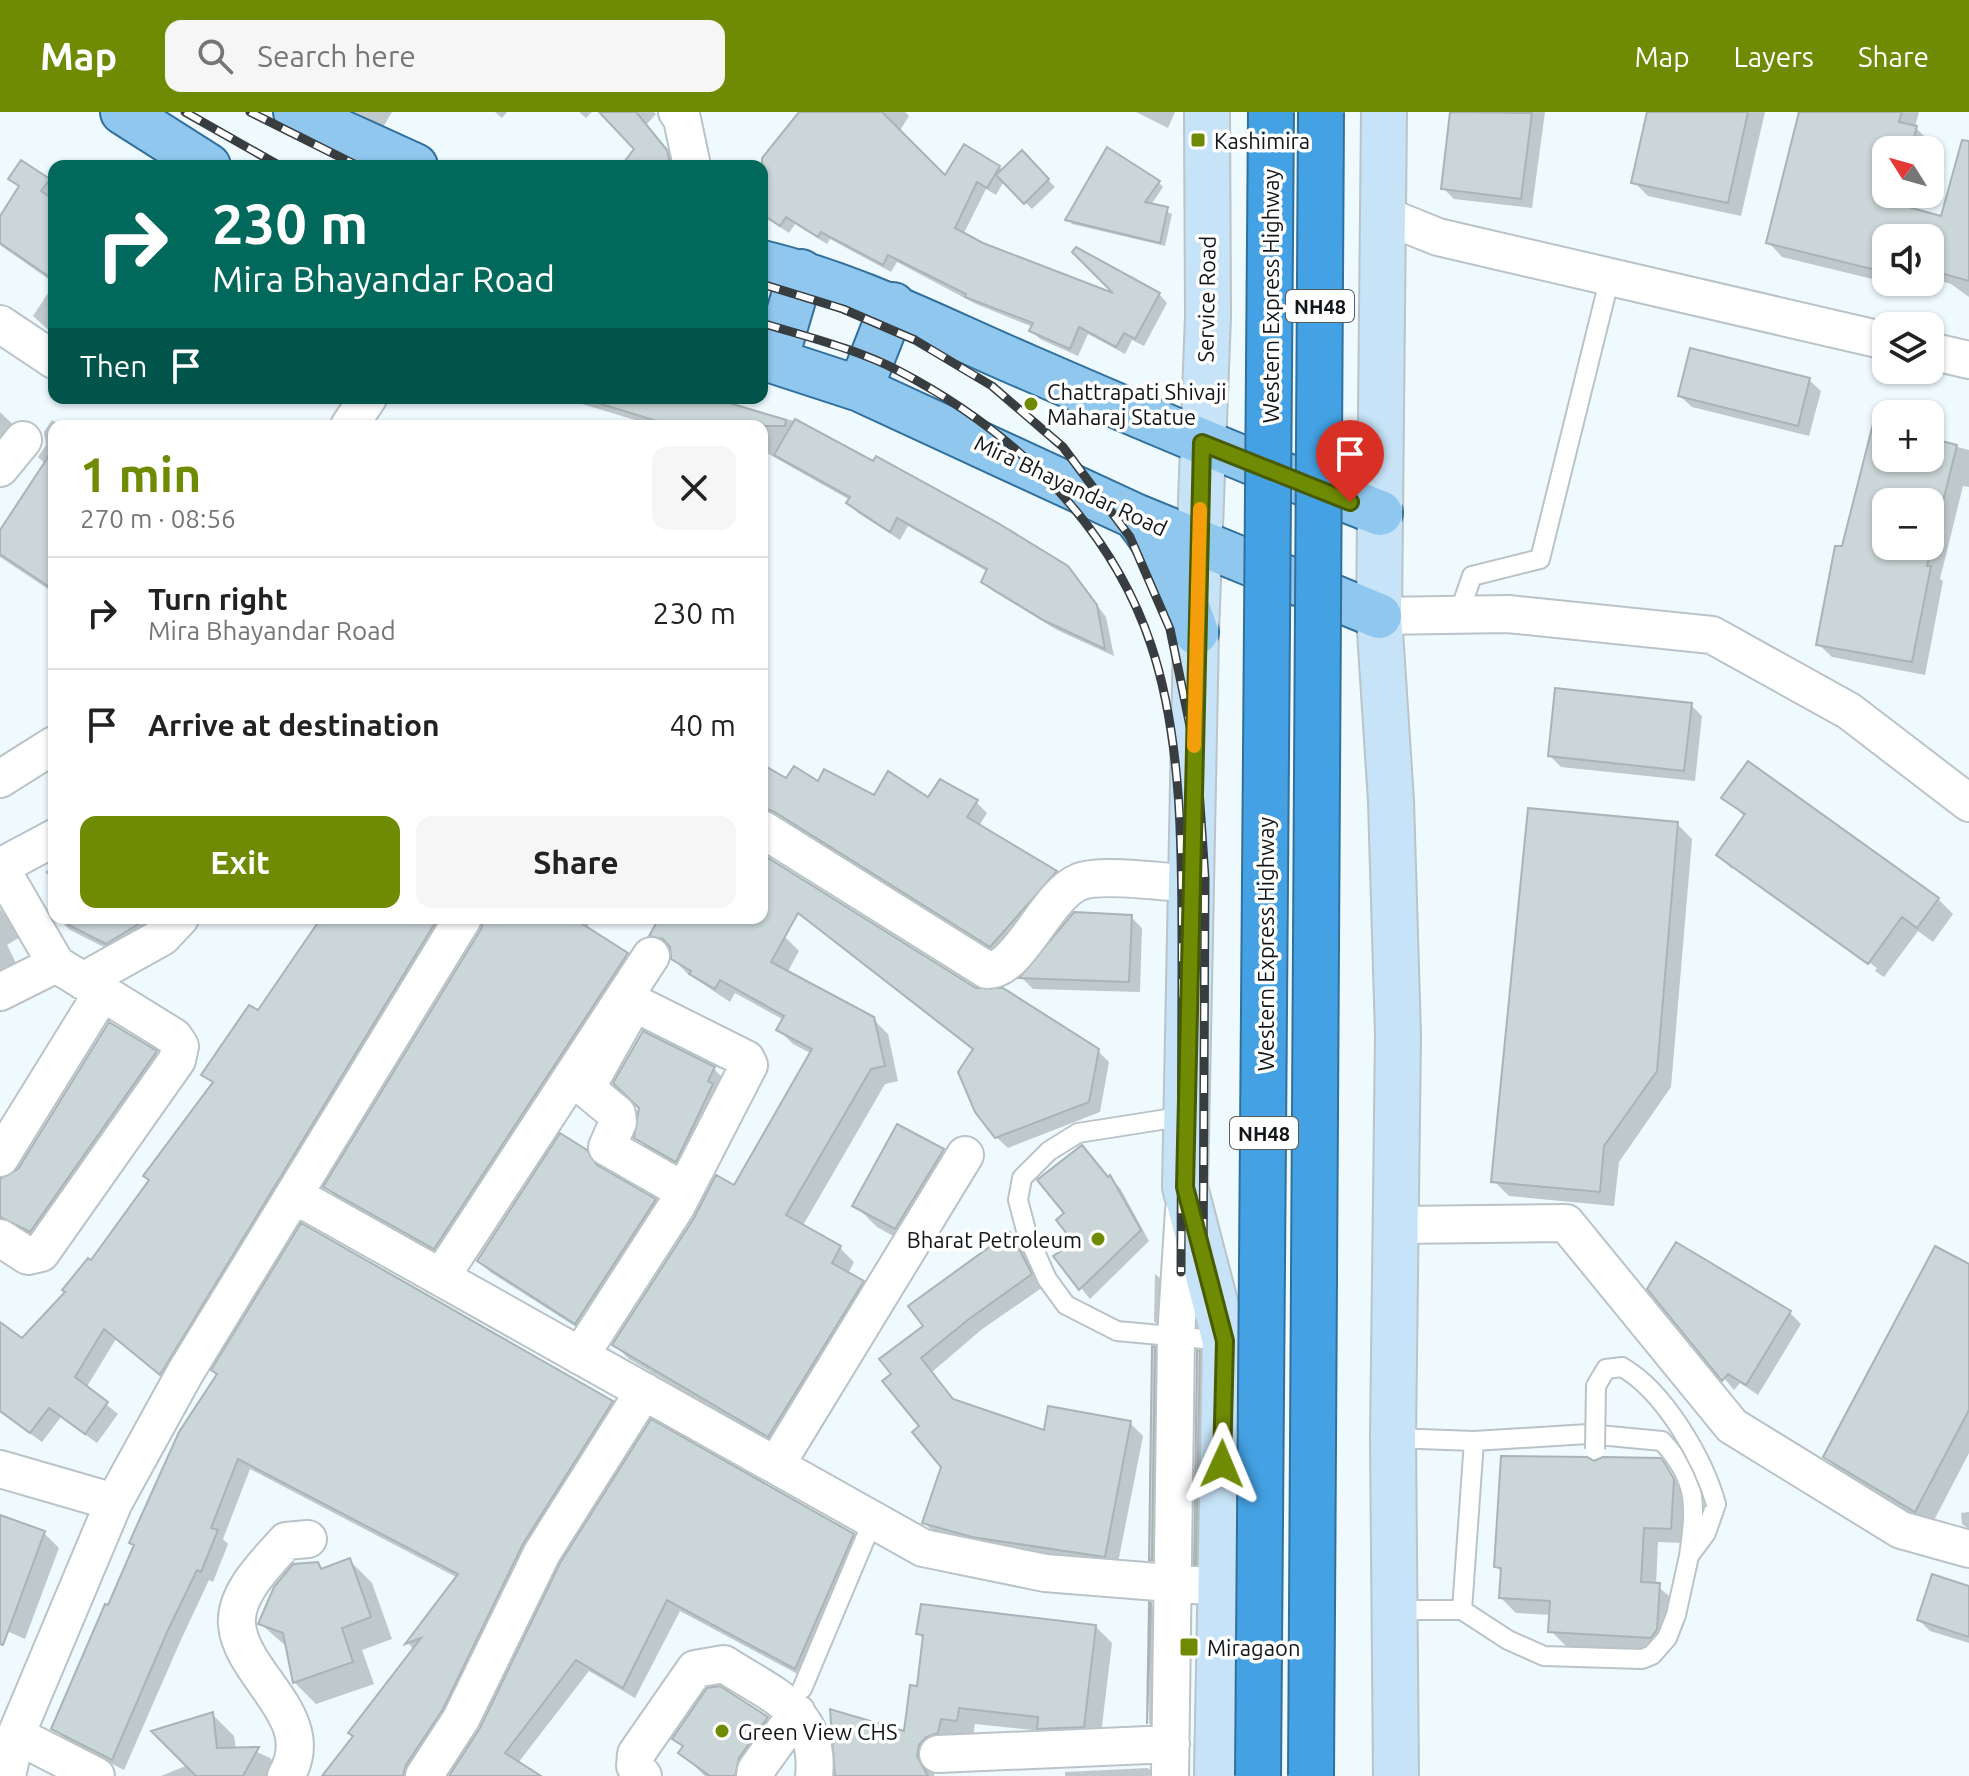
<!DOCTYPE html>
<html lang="en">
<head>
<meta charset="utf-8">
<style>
	:root { --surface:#fff; --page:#f6f6f6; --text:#222; --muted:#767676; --line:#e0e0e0; --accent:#6f8b03 }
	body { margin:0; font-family:Ubuntu,sans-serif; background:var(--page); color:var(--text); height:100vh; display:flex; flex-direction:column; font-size:30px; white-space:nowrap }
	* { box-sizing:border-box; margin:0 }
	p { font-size:26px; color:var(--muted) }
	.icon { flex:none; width:44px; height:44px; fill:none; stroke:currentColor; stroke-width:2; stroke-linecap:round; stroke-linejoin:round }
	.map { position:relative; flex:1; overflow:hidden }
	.sheet { position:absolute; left:48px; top:308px; width:720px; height:504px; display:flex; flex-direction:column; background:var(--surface); border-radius:16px; box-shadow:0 2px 6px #0004 }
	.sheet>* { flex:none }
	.banner { position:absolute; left:48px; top:48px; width:720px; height:244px; border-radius:16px; box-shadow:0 2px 6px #0004; background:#00695c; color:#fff; overflow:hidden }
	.needle { width:52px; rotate:307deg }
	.tools { position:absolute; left:1872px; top:24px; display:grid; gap:16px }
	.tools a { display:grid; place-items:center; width:72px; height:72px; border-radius:16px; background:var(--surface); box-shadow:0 2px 6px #0004; font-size:40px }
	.pin { position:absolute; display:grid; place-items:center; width:68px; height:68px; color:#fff; margin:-82px -34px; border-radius:50% 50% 50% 0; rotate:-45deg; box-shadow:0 0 8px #0007 }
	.pin .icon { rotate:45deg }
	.me { position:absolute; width:88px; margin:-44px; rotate:1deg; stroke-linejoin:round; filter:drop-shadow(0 0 6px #0008) }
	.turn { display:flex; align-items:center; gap:28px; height:168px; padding:0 32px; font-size:36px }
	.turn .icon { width:104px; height:104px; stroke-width:2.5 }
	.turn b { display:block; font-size:56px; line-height:68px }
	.then { display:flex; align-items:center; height:76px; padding:0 32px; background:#0003; gap:16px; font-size:30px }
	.round { display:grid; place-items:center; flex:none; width:84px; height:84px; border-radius:16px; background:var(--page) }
	.summary { display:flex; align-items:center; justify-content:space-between; height:136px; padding:0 32px }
	h1 { font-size:48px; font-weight:700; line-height:60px; color:var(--accent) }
	.action { display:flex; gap:16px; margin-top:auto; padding:16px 32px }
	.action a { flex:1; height:92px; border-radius:16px; background:var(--accent); color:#fff; font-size:32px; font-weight:700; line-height:92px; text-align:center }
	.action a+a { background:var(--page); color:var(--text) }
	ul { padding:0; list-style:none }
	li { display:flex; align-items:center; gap:24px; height:112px; padding:0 32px; border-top:2px solid var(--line) }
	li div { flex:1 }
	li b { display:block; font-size:30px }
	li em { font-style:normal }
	header { display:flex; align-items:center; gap:48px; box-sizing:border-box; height:112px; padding:0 40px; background:var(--accent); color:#fff }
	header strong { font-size:38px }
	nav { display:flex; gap:44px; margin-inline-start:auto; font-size:28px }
	.search { width:560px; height:72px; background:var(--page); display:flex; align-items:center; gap:20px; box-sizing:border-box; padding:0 28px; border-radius:16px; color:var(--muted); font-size:30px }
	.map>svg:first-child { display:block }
	.shadow { fill:#0003; fill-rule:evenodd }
	.building { fill:#cad6d7; stroke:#a9b4b5; stroke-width:2; fill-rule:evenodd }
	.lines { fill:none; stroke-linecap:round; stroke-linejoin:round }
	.lane-casing { stroke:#bac4c8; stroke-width:22 }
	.street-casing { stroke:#bac4c8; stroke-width:40 }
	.secondary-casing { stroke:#bac4c8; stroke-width:48 }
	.primary-casing { stroke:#32709c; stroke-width:48 }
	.lane { stroke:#fff; stroke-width:18 }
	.street { stroke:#fff; stroke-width:36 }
	.secondary { stroke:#c7e3f7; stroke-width:44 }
	.primary { stroke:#8fc7ee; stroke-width:44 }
	.rail-casing { stroke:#383d40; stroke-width:9 }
	.rail { stroke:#fff; stroke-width:6; stroke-dasharray:18; stroke-linecap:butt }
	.lane-bridge-casing { stroke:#bac4c8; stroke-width:22; stroke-linecap:butt }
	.highway-bridge-casing { stroke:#32709c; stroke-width:48; stroke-linecap:butt }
	.lane-bridge { stroke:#fff; stroke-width:18 }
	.highway-bridge { stroke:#44a1e3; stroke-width:44 }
	.route-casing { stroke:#485a02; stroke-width:20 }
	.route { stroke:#6f8b03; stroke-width:14 }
	.slow { stroke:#f59e0b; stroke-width:14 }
	.poi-dot { fill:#6f8b03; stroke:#fff; stroke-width:3 }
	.labels { text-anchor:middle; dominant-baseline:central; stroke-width:7; stroke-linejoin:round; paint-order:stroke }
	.shield { fill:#fff; stroke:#595c5d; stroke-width:2 }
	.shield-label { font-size:20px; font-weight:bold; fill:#121618 }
	.poi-label { font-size:22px; fill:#121618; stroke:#fff; text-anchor:start }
	.street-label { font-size:22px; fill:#121618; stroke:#fff }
</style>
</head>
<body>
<header>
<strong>Map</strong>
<div class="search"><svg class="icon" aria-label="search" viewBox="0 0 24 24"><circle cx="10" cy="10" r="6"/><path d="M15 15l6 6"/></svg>Search here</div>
<nav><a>Map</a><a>Layers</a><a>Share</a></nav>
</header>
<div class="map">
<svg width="1969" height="1664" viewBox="0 0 1969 1664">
	<rect width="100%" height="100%" fill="#effafe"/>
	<!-- shadow -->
	<path class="shadow" d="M355 0H392L383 15Z
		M495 0H507L502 6Z
		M579 0H592L586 6Z
		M601 0H654L656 2 646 13 677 54H624L637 37Z
		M801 0H905L909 4 899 20 946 66 999 55 1003 59 1022 41 1055 75 1032 97 1004 69 996 83 986 77 963 123 1121 186 1159 182 1167 191 1144 234 1132 228 1125 242 1088 222 1078 244 1040 227 1031 219 1033 215 976 192 897 150 891 160 830 127 827 132 795 112 789 121 762 103V54H759Z
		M1136 0H1175L1168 16Z
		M1453 0H1545L1532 96 1454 87 1443 76Z
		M1649 0H1765L1741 104 1648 84 1634 70Z
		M1795 0H1919L1915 15 1930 30 1928 38H1886V82H1916L1912 98 1942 106 1969 37V185L1951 172 1930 166V126H1886V170L1893 172 1782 145 1768 130 1801 1Z
		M22 51 54 72V171L0 133V107L20 77 11 67Z
		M1158 70 1163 75 1151 93 1172 102 1165 134 1072 112 1068 107Z
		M54 172V223L33 204Z
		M1809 268 1821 279 1809 324 1692 295 1680 284Z
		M562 286H713L794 309 1077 467 1106 505 1114 544 1057 518 993 479 983 469 988 460 908 414 900 428 858 401 848 391 850 388 765 340 762 346V314H655Z
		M0 300 30 329 0 363Z
		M52 308 62 314H54V421L46 353 38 345 46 333 44 320Z
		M1886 317V346H1930V328L1969 338V375L1963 374 1940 467 1943 469 1925 563 1832 545 1818 532 1843 440ZM1886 390H1930V434H1886Z
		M0 418 54 453V481L0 445Z
		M1691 593 1702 604 1695 669 1561 655 1550 644Z
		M762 654 787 669 819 672 875 686 976 690 987 701 979 714 1056 761 1067 771 1002 845 786 710 762 711Z
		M1724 685 1938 787 1953 802 1933 830 1918 819 1884 865 1875 859 1877 856 1732 753V757L1718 743 1745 705Z
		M1677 712 1692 727 1671 975 1619 1050 1614 1094 1509 1084 1494 1069Z
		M762 744 975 878 1098 939 1109 950 1100 1000 1008 1036 996 1025 974 939 837 832 762 764Z
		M54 754V770L45 760Z
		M0 796 20 825 7 833 24 867 0 881Z
		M1131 805 1142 816 1140 880 1033 877 1022 866Z
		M174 806 118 842 70 818 59 807Z
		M324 806H456L172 1273 116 1227 86 1276 118 1302 97 1331 61 1305 42 1330 0 1300V1212L22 1229 92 1151 214 972 204 962 258 901Z
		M483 806H592L586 817 637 854 446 1147 337 1086 326 1075 483 818Z
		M667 806H751L785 825 799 839 787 861 873 907 888 922 898 969 885 972 802 1115 840 1136 854 1150 848 1162 877 1185 783 1338 629 1247 615 1233 734 1076 812 942 793 932 779 918 784 908 735 881 730 890 688 862 673 847 672 839 652 823Z
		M110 912 156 941 171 956 46 1134 0 1120V1068L19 1058Z
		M714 957 736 979 698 1070 658 1048 636 1025Z
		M943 1039 965 1061 918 1138 877 1115 855 1093Z
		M585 1040 602 1058 655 1089 666 1100 587 1222 490 1160 479 1149Z
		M1110 1066 1120 1076 1149 1129 1090 1187 1056 1144 1077 1131Z
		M1010 1123 1022 1135 1043 1175 981 1218 932 1260 956 1290 1045 1320 1130 1311 1143 1324 1117 1456 937 1423 924 1411 943 1355 894 1263 925 1214Z
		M1969 1154V1341L1931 1414 1840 1360 1825 1345Z
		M1155 1162 1173 1177 1169 1225 1154 1209Z
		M1650 1177 1790 1201 1801 1212 1758 1283 1740 1271 1734 1278Z
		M1154 1236 1169 1252 1166 1463 1151 1447Z
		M1199 1241 1214 1256 1210 1465 1196 1451Z
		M612 1291 623 1303 418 1664H326L414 1538 408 1531 458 1466 250 1357 223 1427 228 1432 213 1470 209 1468 180 1530 124 1658 68 1630 56 1618 136 1435 131 1430 182 1320Z
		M1660 1348 1688 1384 1686 1431 1658 1430 1656 1473 1674 1488 1667 1540 1566 1534 1551 1519 1552 1503 1516 1501 1501 1486 1503 1461 1496 1455 1594 1351Z
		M1969 1400V1417L1962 1412 1961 1401Z
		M0 1405 44 1421 59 1436 25 1527 0 1516Z
		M853 1423 865 1435 807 1567 680 1499 635 1586 589 1559 518 1651 537 1664H451L480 1619 562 1452Z
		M350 1449 372 1471 392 1527 362 1538 374 1572 316 1592 294 1570 288 1536 261 1512 317 1452 324 1458Z
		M1969 1477V1531L1930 1519 1919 1508Z
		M1150 1493 1166 1508 1161 1624 1149 1611Z
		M1197 1499 1211 1512 1208 1664H1193Z
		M1096 1515 1112 1531 1100 1630 1055 1632 1042 1619 975 1612 973 1624 957 1622 954 1637 935 1650 934 1664H837L906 1621 918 1576 924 1528 919 1522Z
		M719 1576 767 1607 789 1629 763 1664H705L681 1641 684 1636 675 1626Z
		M212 1602 234 1624 236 1637H251L270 1646 288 1664H161L188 1653Z
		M1148 1656 1156 1664H1065V1660Z"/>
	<!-- building -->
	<path class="building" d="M599 0H636L667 38 671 54H621L634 37Z
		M799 0H882L945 63 964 32 1000 54 987 76 977 70 955 116 983 131 1113 181 1072 140 1076 135 1160 181 1135 227 1124 221 1116 235 1079 215 1070 237 1029 219 1033 211 965 185 966 182 888 143 883 153 821 120 818 125 786 105 780 114 762 102V46Z
		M1450 0 1532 1 1521 87 1441 77Z
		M1647 0H1748L1728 91 1631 71Z
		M1799 0H1902L1899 10 1917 14 1911 38H1886V82H1899L1897 92 1941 104 1962 28 1969 29V169L1930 158V126H1886L1880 159 1766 131Z
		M1107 35 1160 69 1145 90 1168 95 1160 131 1065 108Z
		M1022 38 1049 67 1024 92 996 63Z
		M21 48 50 67 41 79 54 88V168L0 131V104L19 74 8 67Z
		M1690 236 1810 266 1798 314 1678 284Z
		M602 286H713L786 308 785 314H673L601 292Z
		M795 307 873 349 876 344 998 411 1068 454 1097 493 1105 537 1045 509 981 470 987 457 897 406 890 420 846 391 850 385 774 343Z
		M1873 312 1886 315V346H1930V326L1957 333 1927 454H1931L1912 550 1816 533 1835 434H1842ZM1886 390H1930V434H1886Z
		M54 336V478L0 442V418Z
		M1555 576 1692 591 1684 659 1548 644Z
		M1748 649 1939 786 1917 816 1902 805 1868 852 1716 743 1745 702 1721 686Z
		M762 652 786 666 794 654 818 669 824 657 874 683 888 659 928 685 940 667 978 688 967 705 1057 759 990 835 773 699 762 696Z
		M1528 696 1678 710 1657 959 1604 1034 1600 1080 1491 1070Z
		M762 742 976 876H1003L1099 937 1089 990 995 1026 975 1000 958 960 973 937 798 801 771 850 874 905 885 954 871 957 786 1103 841 1134 832 1151 864 1169 768 1325 612 1233 694 1106 716 1063 734 1073 812 937 776 918 784 904 720 868 715 877 689 862 691 859 671 847 670 835 663 827 649 824 659 806H762Z
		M1074 800 1132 803 1129 870 1019 866Z
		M55 806H148L106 832Z
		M321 806H438L160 1263 104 1217 75 1265 108 1290 85 1322 49 1296 30 1321 0 1299V1210L22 1226 65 1180 62 1178 88 1146 91 1148 149 1068 143 1064 213 970 201 963 249 893 258 898Z
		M484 806H573L628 841 434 1137 323 1075 481 817Z
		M109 910 157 939 30 1120 0 1105V1067L18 1057Z
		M643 919 715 955 708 969 713 972 676 1050 634 1026 639 996 613 971Z
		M897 1012 944 1037 895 1117 852 1094Z
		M560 1021 587 1038 597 1053 656 1087 575 1212 477 1149Z
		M1082 1033 1108 1065 1110 1063 1141 1118 1079 1178 1053 1144 1074 1131 1056 1108 1064 1101 1037 1068Z
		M301 1111 613 1289 523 1432 443 1597 406 1653 403 1664H322L353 1624 348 1621 421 1526 405 1532 458 1462 238 1347 211 1416 218 1418 201 1460 197 1458 168 1518 112 1648 51 1617 105 1492 108 1493 134 1433 129 1431 179 1320 217 1262 211 1258Z
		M1010 1120 1032 1162 969 1207 921 1246 953 1287 1044 1318 1048 1294 1131 1309 1105 1445 972 1425 922 1411 941 1355 912 1320 919 1314 882 1269 891 1262 879 1247 923 1214 908 1194Z
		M1676 1130 1791 1199 1746 1273 1728 1262 1722 1269 1647 1177Z
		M1935 1134 1969 1152V1298L1915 1400 1823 1345Z
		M1152 1234 1155 1235 1152 1448H1149Z
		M1197 1238 1200 1239 1196 1452H1194Z
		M651 1307 854 1422 795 1557 667 1488 623 1576 576 1548 505 1641 541 1664H449L480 1616 560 1451Z
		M1501 1344 1587 1345 1594 1349 1603 1345 1661 1346 1664 1350 1674 1367 1671 1417 1644 1416 1641 1470 1660 1471 1657 1517 1651 1526 1548 1520 1550 1489 1499 1486 1501 1456 1494 1455Z
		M0 1403 45 1419 3 1533 0 1532Z
		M350 1446 371 1505 342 1516 353 1550 293 1571 283 1521 258 1512 274 1475 293 1452 318 1450 321 1457Z
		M1932 1462 1969 1474V1525L1917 1508Z
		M1149 1490 1151 1491 1147 1612Z
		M921 1492 1096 1513 1084 1615 1037 1617 1038 1605 959 1596 957 1609 941 1607 938 1621 926 1625 919 1633 917 1644 928 1664H835L830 1597 904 1619 910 1573 917 1574 923 1523 916 1522Z
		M720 1574 768 1605 739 1646 735 1664H710L678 1641 683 1634 672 1627 707 1576Z
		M213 1600 217 1636 259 1635 243 1664H196L151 1619Z"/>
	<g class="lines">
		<!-- lane casing -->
		<g class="lane-casing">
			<path id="lane" d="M1458 504 1472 464 1540 447 1610 165
				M1186 1004 1078 1021 1049 1039 1022 1066 1018 1088 1027 1122 1047 1167 1066 1193 1117 1219 1225 1229
				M1393 1326 1474 1329
				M1689 1444C1696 1394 1698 1368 1662 1329L1588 1322 1474 1329 1462 1498 1508 1528 1544 1544 1642 1547 1652 1543 1667 1526 1676 1503 1689 1444 1706 1421 1716 1392
				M1394 1498H1462
				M802 1577 873 1408"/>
		</g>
		<!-- street casing -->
		<g class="street-casing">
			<path id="street" d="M677 0 682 7 692 54
				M1386 104 1438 125 1886 229
				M0 212 54 248
				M1930 239 1969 248
				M349 314 368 286
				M0 356 23 328
				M1379 504 1508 502 1712 523 1849 599 1969 691
				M0 667 54 633
				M762 717 987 858C1019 860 1046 783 1079 770 1100 761 1166 770 1191 772
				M0 755 56 852 174 925 180 934 177 948 41 1141 28 1144 0 1126
				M0 755 54 726
				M83 869 162 825 180 806
				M0 880 56 852
				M0 1046 102 881
				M294 1083 923 1436 1045 1461 1220 1475
				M1397 1113 1566 1111 1732 1314 1901 1418 1969 1437
				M441 1165 651 844
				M580 1244 676 1095 749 953 746 947 634 891 588 973 589 979 617 1002 618 1010 607 1035 684 1079
				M776 1353 965 1043
				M0 1357 114 1390
				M16 1623 96 1664
				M938 1642 1171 1632
				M7 1664 16 1623 114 1390 185 1261 463 806
				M286 1664C321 1606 242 1565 237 1513 234 1481 267 1451 286 1429L308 1427
				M424 1664 461 1607 542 1441 644 1279
				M643 1664 635 1654 636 1642 695 1557 724 1552C771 1583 821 1598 814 1664
				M755 1664 756 1658 797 1601
				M1170 1664 1176 1225 1184 1098"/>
		</g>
		<!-- secondary casing -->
		<g class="secondary-casing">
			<path id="secondary" d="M1207 0 1208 204 1196 520 1185 1075 1225 1229 1217 1664
				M1384 0 1379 504 1391 689 1398 923 1393 1326 1396 1664"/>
		</g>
		<!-- primary casing -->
		<g class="primary-casing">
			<path id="primary" d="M123 0 208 54
				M296 0 415 54
				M762 151C857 174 938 217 1027 255 1144 306 1261 355 1380 401
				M762 245 860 277 1135 404 1379 504
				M775 249 801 160
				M860 277 893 193
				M1135 404C1164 440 1181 476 1196 520"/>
		</g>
		<!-- lane -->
		<use href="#lane" class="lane"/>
		<!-- street -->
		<use href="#street" class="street"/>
		<!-- secondary -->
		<use href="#secondary" class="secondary"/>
		<!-- primary -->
		<use href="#primary" class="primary"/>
		<!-- rail casing -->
		<g class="rail-casing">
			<path id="rail" d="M185 0 280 54
				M250 0 358 54
				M762 172 843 197 915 228 992 274 1063 335 1130 425 1170 517 1197 648 1205 766 1203 1161
				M762 211C807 225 857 237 899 259 1012 318 1110 410 1151 533 1184 631 1182 754 1182 857 1182 958 1182 1059 1181 1160"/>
		</g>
		<!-- rail -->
		<use href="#rail" class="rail"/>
		<!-- lane-bridge casing -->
		<g class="lane-bridge-casing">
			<path id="lane-bridge" d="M1595 1337 1596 1274 1606 1257 1622 1255C1664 1279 1703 1346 1716 1392"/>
		</g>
		<!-- highway-bridge casing -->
		<g class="highway-bridge-casing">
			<path id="highway-bridge" d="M1258 1664 1271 0
				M1311 1664 1321 0"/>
		</g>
		<!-- lane-bridge -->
		<use href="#lane-bridge" class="lane-bridge"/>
		<!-- highway-bridge -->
		<use href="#highway-bridge" class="highway-bridge"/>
	</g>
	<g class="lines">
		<!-- route casing -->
		<g class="route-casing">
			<path id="route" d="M1222 1352 1225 1229 1185 1075 1202 331 1350 390"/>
		</g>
		<!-- route -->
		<use href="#route" class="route"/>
		<!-- slow -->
		<path class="slow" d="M1194 634 1200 397"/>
	</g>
	<!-- markers -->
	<g class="poi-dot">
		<rect x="1190" y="20" width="16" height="16" rx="4"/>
		<circle cx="1031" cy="292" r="8"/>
		<circle cx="1098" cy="1127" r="8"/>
		<rect x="1179" y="1525" width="20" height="20" rx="4"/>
		<circle cx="722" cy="1619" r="8"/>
	</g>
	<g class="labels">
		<!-- shield labels -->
		<g class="shield">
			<rect x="1286" y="178" width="68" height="32" rx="6"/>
			<rect x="1230" y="1005" width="68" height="32" rx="6"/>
		</g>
		<g class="shield-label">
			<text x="1320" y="194">NH48</text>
			<text x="1264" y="1021">NH48</text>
		</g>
		<!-- poi labels -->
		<g class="poi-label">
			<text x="1214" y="28">Kashimira</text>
			<text x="1047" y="279">Chattrapati Shivaji<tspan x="1047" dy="25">Maharaj Statue</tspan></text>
			<text x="1082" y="1127" text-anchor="end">Bharat Petroleum</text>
			<text x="1207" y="1535">Miragaon</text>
			<text x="738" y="1619">Green View CHS</text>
		</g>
		<!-- street labels -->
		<g class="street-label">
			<text transform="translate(1270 184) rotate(-90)">Western Express Highway</text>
			<text transform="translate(1206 187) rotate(-89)">Service Road</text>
			<text transform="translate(1071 373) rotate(25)">Mira Bhayandar Road</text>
			<text transform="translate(1265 832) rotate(-90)">Western Express Highway</text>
		</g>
	</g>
</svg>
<div class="tools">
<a><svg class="needle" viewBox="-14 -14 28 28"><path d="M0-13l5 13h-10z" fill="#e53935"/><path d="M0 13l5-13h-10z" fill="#767676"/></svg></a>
<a><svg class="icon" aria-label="sound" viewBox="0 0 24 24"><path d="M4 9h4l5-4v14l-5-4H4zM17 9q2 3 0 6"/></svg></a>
<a><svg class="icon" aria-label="layers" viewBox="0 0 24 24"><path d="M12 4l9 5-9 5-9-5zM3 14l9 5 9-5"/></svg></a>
<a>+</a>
<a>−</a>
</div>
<div class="pin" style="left:1350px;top:390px;background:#d93025"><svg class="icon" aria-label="arrive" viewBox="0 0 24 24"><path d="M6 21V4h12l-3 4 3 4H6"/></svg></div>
<svg class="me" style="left:1222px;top:1352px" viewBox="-20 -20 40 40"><path d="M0-17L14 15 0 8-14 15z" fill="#6f8b03" stroke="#fff" stroke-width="4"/></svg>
<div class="banner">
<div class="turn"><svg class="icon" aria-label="right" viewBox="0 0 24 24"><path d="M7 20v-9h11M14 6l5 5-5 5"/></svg><div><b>230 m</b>Mira Bhayandar Road</div></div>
<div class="then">Then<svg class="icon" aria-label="arrive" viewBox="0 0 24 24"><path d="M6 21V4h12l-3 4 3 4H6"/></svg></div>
</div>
<section class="sheet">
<div class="summary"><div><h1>1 min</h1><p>270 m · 08:56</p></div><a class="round"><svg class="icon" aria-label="close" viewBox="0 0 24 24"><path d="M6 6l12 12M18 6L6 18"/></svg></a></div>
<ul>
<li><svg class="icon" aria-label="right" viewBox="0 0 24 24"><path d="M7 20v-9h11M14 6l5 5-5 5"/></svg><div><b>Turn right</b><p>Mira Bhayandar Road</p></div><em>230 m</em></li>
<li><svg class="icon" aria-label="arrive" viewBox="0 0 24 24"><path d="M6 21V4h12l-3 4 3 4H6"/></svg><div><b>Arrive at destination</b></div><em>40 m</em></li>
</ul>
<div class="action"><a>Exit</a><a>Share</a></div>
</section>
</div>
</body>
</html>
